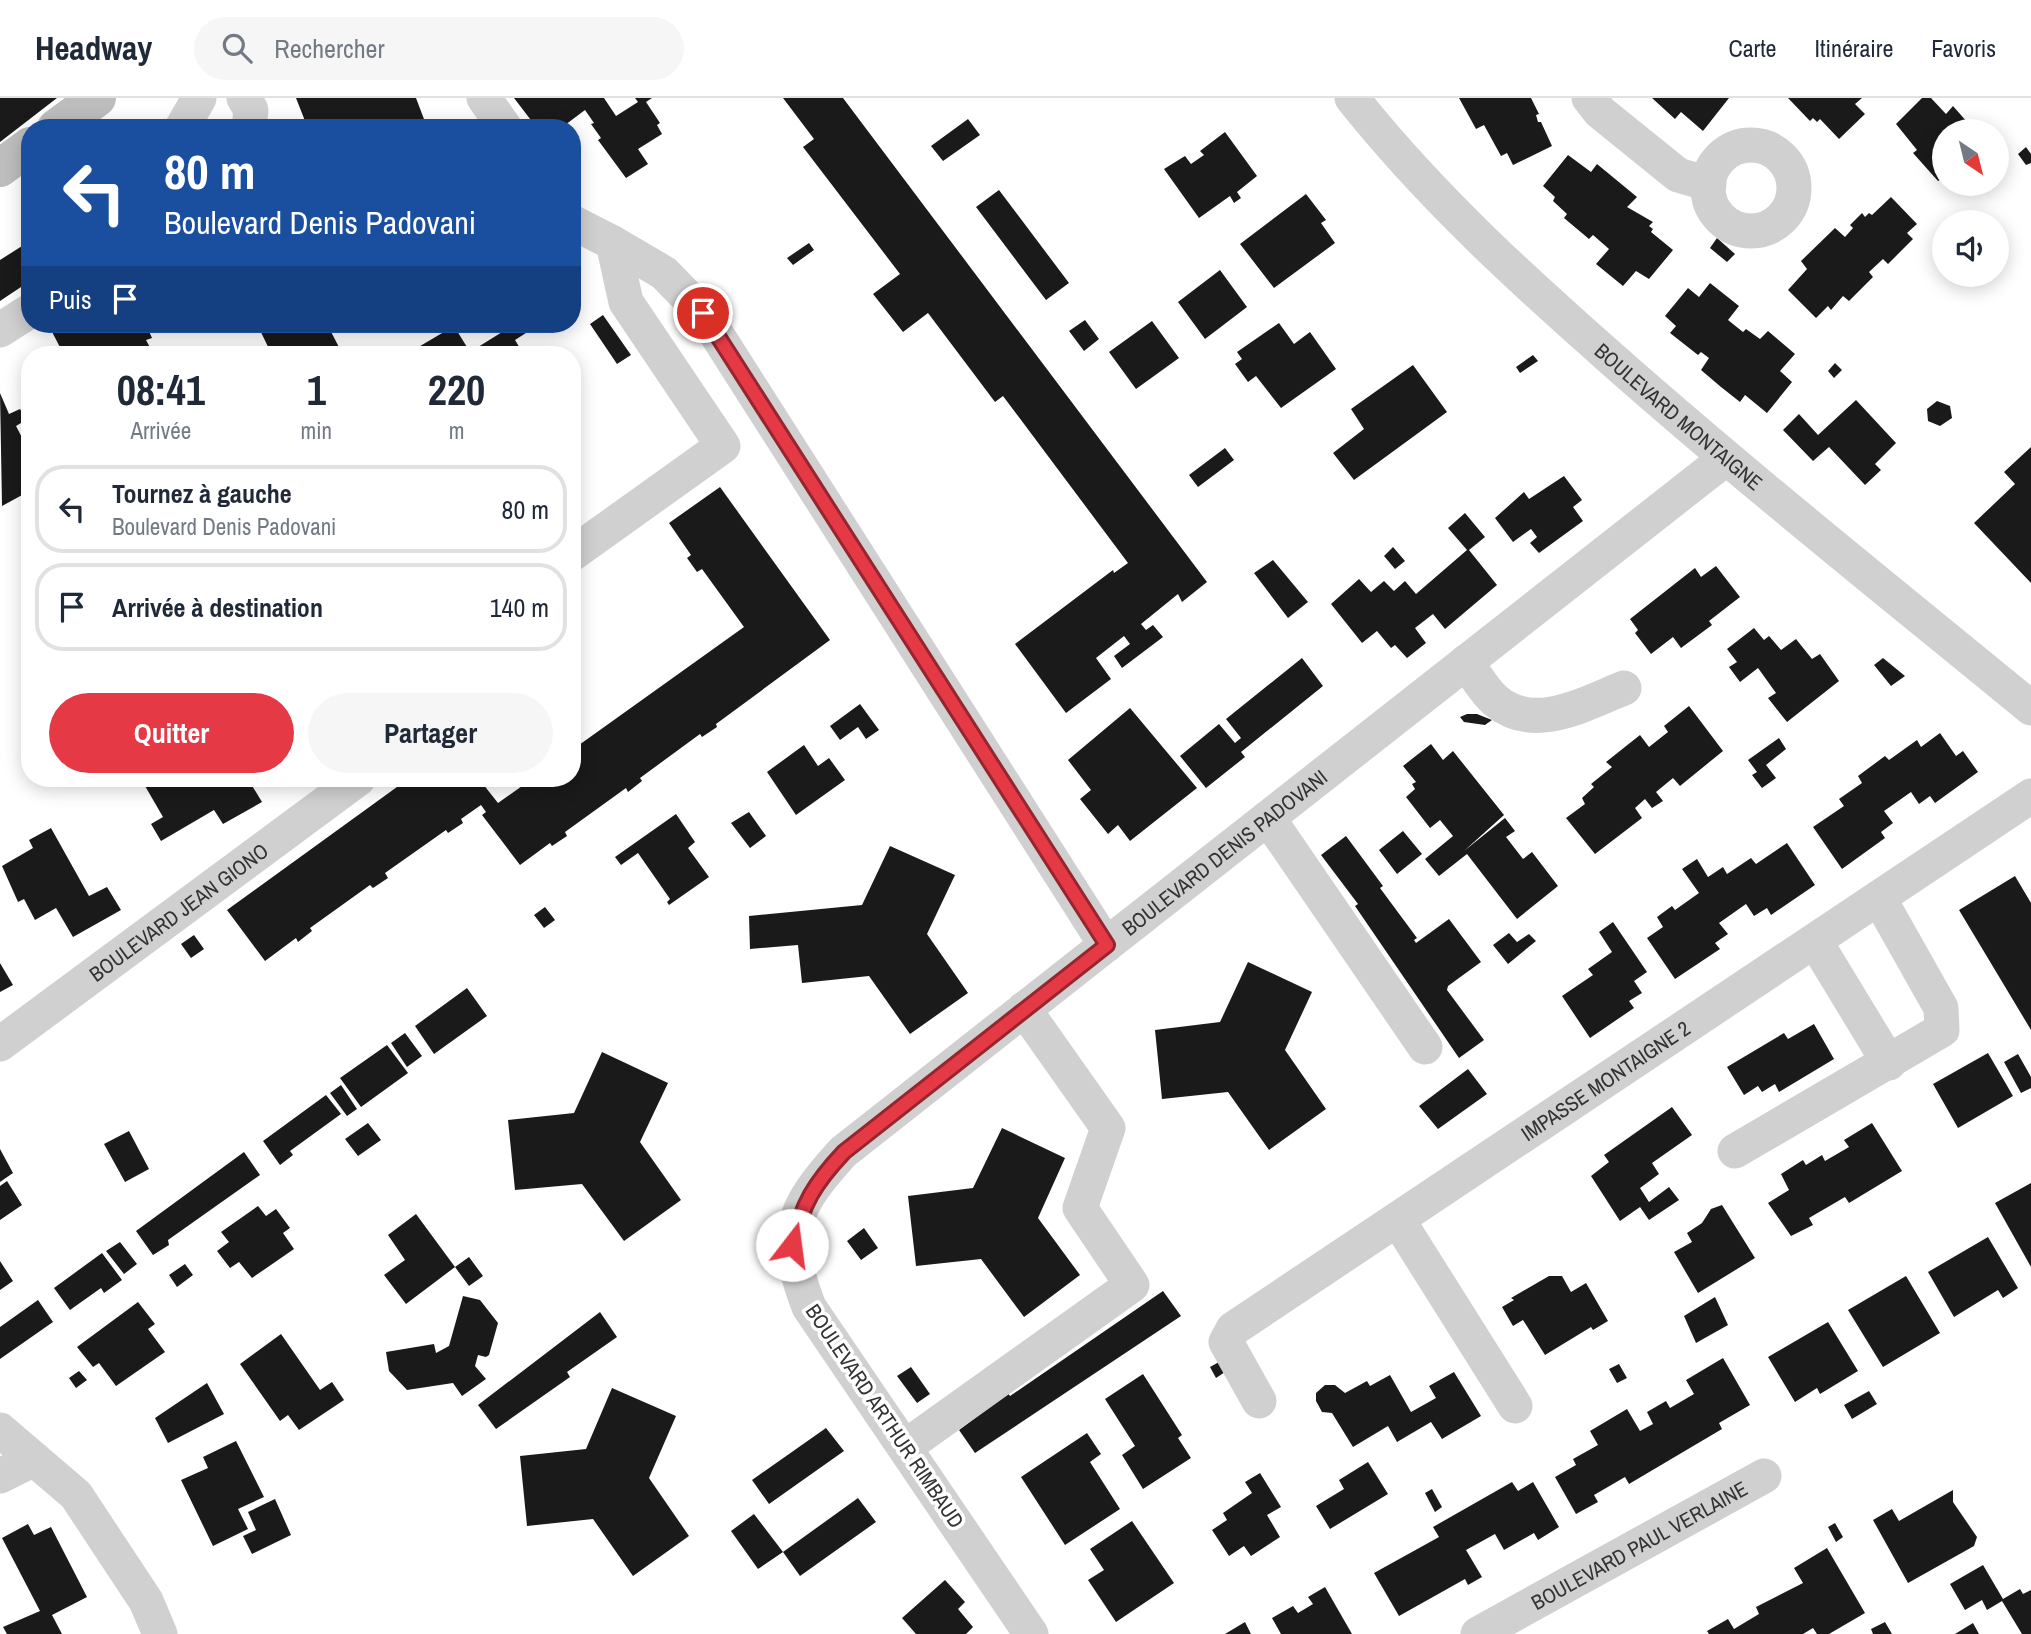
<!DOCTYPE html>
<html lang="fr">
<head>
<meta charset="utf-8">
<style>
	:root { --surface:#fff; --page:#f6f6f7; --text:#1f2937; --muted:#747a83; --line:#e0e1e3; --accent:#e63946 }
	body { margin:0; font-family:"Archivo Narrow",sans-serif; background:var(--page); color:var(--text); height:100vh; display:flex; flex-direction:column; font-size:26px; white-space:nowrap }
	* { box-sizing:border-box; margin:0 }
	p { font-size:23px; color:var(--muted) }
	.icon { flex:none; width:38px; height:38px; fill:none; stroke:currentColor; stroke-width:2; stroke-linecap:round; stroke-linejoin:round }
	.map { position:relative; flex:1; overflow:hidden }
	.panel { position:absolute; left:21px; top:248px; width:560px; height:441px; display:flex; flex-direction:column; background:var(--surface); border-radius:28px; box-shadow:0 4px 18px #0003 }
	.panel>* { flex:none }
	.banner { position:absolute; left:21px; top:21px; width:560px; height:214px; border-radius:28px; box-shadow:0 4px 18px #0003; background:#1a4fa0; color:#fff; overflow:hidden }
	.needle { width:46px; rotate:145deg }
	.tools { position:absolute; left:1932px; top:21px; display:grid; gap:14px }
	.tools a { display:grid; place-items:center; width:77px; height:77px; border-radius:50%; background:var(--surface); box-shadow:0 4px 18px #0003; font-size:35px }
	.pin { position:absolute; display:grid; place-items:center; width:60px; height:60px; color:#fff; margin:-30px; border:4px solid #fff; border-radius:50%; box-shadow:0 2px 7px #0007 }
	.me { position:absolute; width:77px; margin:-38px; rotate:15deg; stroke-linejoin:round; filter:drop-shadow(0 0 5px #0008) }
	.turn { display:flex; align-items:center; gap:24px; height:147px; padding:0 28px; font-size:32px }
	.turn .icon { width:91px; height:91px; stroke-width:2.5 }
	.turn b { display:block; font-size:49px; line-height:60px }
	.then { display:flex; align-items:center; height:66px; padding:0 28px; background:#0003; gap:14px; font-size:26px }
	.eta { display:flex; justify-content:space-evenly; align-items:center; height:119px; text-align:center }
	.eta b { font-size:42px; font-weight:800; line-height:49px }
	.action { display:flex; gap:14px; margin-top:auto; padding:14px 28px }
	.action a { flex:1; height:80px; border-radius:42px; background:var(--accent); color:#fff; font-size:28px; font-weight:800; line-height:80px; text-align:center }
	.action a+a { background:var(--page); color:var(--text) }
	ul { padding:0; list-style:none }
	li { display:flex; align-items:center; gap:21px; height:88px; margin:0 14px 10px; padding:0 14px; border:4px solid var(--line); border-radius:28px }
	li div { flex:1 }
	li b { display:block; font-size:26px }
	li em { font-style:normal }
	header { display:flex; align-items:center; gap:42px; box-sizing:border-box; height:98px; padding:0 35px; background:var(--surface); border-bottom:2px solid var(--line) }
	header strong { font-size:33px }
	nav { display:flex; gap:38px; margin-inline-start:auto; font-size:24px }
	.search { width:490px; height:63px; background:var(--page); display:flex; align-items:center; gap:18px; box-sizing:border-box; padding:0 24px; border-radius:38px; color:var(--muted); font-size:26px }
	.map>svg:first-child { display:block }
	.building { fill:#1a1a1a }
	.lines { fill:none; stroke-linecap:round; stroke-linejoin:round }
	.street { stroke:#d0d0d0; stroke-width:35 }
	.secondary { stroke:#bdbdbd; stroke-width:38 }
	.route-casing { stroke:#96252e; stroke-width:18 }
	.route { stroke:#e63946; stroke-width:12 }
	.labels { text-anchor:middle; dominant-baseline:central; stroke-width:7; stroke-linejoin:round; paint-order:stroke }
	.street-label { font-size:21px; fill:#333; stroke:#fff }
</style>
</head>
<body>
<header>
<strong>Headway</strong>
<div class="search"><svg class="icon" aria-label="search" viewBox="0 0 24 24"><circle cx="10" cy="10" r="6"/><path d="M15 15l6 6"/></svg>Rechercher</div>
<nav><a>Carte</a><a>Itinéraire</a><a>Favoris</a></nav>
</header>
<div class="map">
<svg width="2031" height="1536" viewBox="0 0 2031 1536">
	<rect width="100%" height="100%" fill="#fff"/>
	<!-- building -->
	<path class="building" d="M0 0H57L0 44Z
		M296 0H416L427 29 381 30 391 25 390 23 372 30H321L319 23 307 28Z
		M514 0H604L616 18 638 4 635 0H652L646 4 660 25 657 27 662 36 638 51 648 66 626 80 598 42 601 40 591 26 594 25 585 12 561 30H537Z
		M783 0H843L1207 484 1182 504 1178 496 1141 526 1146 532 1153 527 1163 539 1122 570 1114 558 1130 546 1124 538 1096 560 1111 581 1066 615 1015 546 1113 472 1114 475 1128 465 1003 298 995 304 928 215 903 234 873 196 900 176 803 49 814 41Z
		M1459 0H1531L1539 16 1536 17 1538 24H1541L1552 48 1513 67 1507 55 1501 58 1484 27 1476 31Z
		M1652 0H1729L1703 33 1681 14 1675 21Z
		M1788 0H1862L1855 6 1865 16 1839 41 1820 21 1817 24 1813 20 1810 23Z
		M1922 0H1931L1946 16 1953 8 1975 33H1944V80L1938 83 1913 55 1917 52 1896 26Z
		M968 21 980 37 943 63 931 48Z
		M1225 34 1257 78 1237 94 1241 100 1234 105 1230 98 1199 120 1164 71 1185 58 1191 66 1204 57 1200 53Z
		M2026 49 2031 56V65L2026 67 2018 56Z
		M1568 57 1591 74 1597 66 1637 99 1627 109 1653 124 1649 128 1653 131 1651 134 1673 152 1649 181 1636 173 1623 188 1596 166 1609 151 1593 137 1589 141 1564 120 1567 116 1553 103 1555 99 1543 88Z
		M1950 86H1981L1970 97 1960 86 1956 91Z
		M999 92 1069 185 1046 202 976 109Z
		M1306 96 1326 122 1321 125 1335 145 1274 190 1240 146Z
		M1891 99 1917 126 1907 135 1913 141 1888 166 1883 161 1869 174 1873 179 1849 203 1843 198 1831 212 1828 208 1816 220 1788 192 1807 171 1801 163 1835 130 1845 139 1853 130 1850 127 1862 115 1865 119 1869 115 1872 117Z
		M30 123V183L0 203V162L30 143 21 128Z
		M1717 140 1735 156 1727 164 1710 150Z
		M809 145 814 152 793 167 787 160Z
		M1220 172 1247 209 1205 241 1178 204Z
		M1710 185 1739 208 1728 222 1743 234 1746 231 1760 241 1768 233 1795 256 1780 273 1792 284 1767 315 1745 297 1740 304 1721 289 1701 272 1709 260 1701 254 1698 257 1670 235 1676 228 1665 218 1688 190 1699 199Z
		M603 217 631 257 617 266 590 226Z
		M1085 222 1099 241 1084 253 1069 233Z
		M1152 223 1179 260 1136 291 1109 254Z
		M1279 225 1294 246 1310 234 1336 271 1281 310 1256 278 1248 284 1235 266 1242 261 1237 254Z
		M48 226H124L126 230 139 226 143 233 148 231 152 240 146 242 154 257H64Z
		M257 226H327L343 257H272Z
		M504 226H540L515 242 524 257H405L454 228 470 254 507 231Z
		M1533 257 1538 263 1520 275 1516 269Z
		M1835 265 1842 272 1834 280 1828 273Z
		M1413 267 1447 314 1354 382 1333 355 1364 331 1351 311Z
		M0 295 9 316 20 311 26 322 16 328 30 355V387L21 392 24 396 2 408Z
		M1856 302 1896 345 1875 366 1881 372 1865 387 1829 349 1813 363 1783 332 1799 316 1818 337Z
		M1937 303 1950 308 1952 320 1940 328 1928 323 1927 311Z
		M2031 349V485L1974 425 2015 386 2004 374Z
		M1225 350 1234 362 1198 389 1189 377Z
		M1564 378 1582 402 1573 409 1583 423 1539 455 1530 445 1537 439 1531 431 1513 444 1495 420 1524 394 1529 401Z
		M720 389 830 542 716 626 717 629 702 639 700 636 640 680 642 683 628 694 626 690 565 734 567 738 552 748 550 745 520 767 482 717 486 714 481 707 461 721 463 725 448 735 446 732 385 775 388 780 373 790 370 787 310 830 312 833 298 844 296 840 265 863 227 812 408 681H479L498 705 532 681H572V652L744 529 702 471 697 474 687 460 691 457 669 425Z
		M1465 415 1485 439 1469 452 1497 487 1445 531 1433 516 1415 530 1426 545 1407 560 1395 547 1391 550 1377 533 1362 545 1331 506 1359 481 1371 494 1384 483 1394 493 1405 483 1416 496 1467 452 1448 430Z
		M1393 449 1405 463 1395 471 1384 458Z
		M1273 462 1308 504 1288 520 1254 475Z
		M1716 468 1740 499 1709 523 1712 527 1681 550 1673 539 1651 556 1635 535 1638 532 1630 521 1695 470 1701 479Z
		M1754 530 1764 542 1769 538 1781 552 1796 541 1812 561 1820 556 1839 583 1787 624 1768 600 1776 595 1758 570 1740 584 1729 569 1737 564 1727 551Z
		M1302 560 1323 588 1241 654 1245 659 1206 690 1180 658 1219 626 1235 645 1241 640 1226 621Z
		M1883 560 1905 578 1891 588 1874 567Z
		M860 606 879 632 866 641 858 629 840 642 830 628Z
		M1689 608 1723 653 1680 688 1673 680 1656 694 1663 703 1652 710 1645 701 1635 710 1642 720 1595 756 1566 720 1585 706 1582 700 1594 689 1591 686 1612 669 1606 664 1640 637 1649 649 1668 634 1664 628Z
		M1130 610 1197 690 1130 743 1118 727 1108 736 1080 701 1091 692 1068 662Z
		M1467 616H1477L1492 622 1485 627 1464 624 1460 619Z
		M1940 635 1956 658 1963 653 1978 674 1935 705 1930 698 1919 706 1911 694 1884 713 1893 725 1881 734 1885 740 1842 771 1813 729 1844 708 1839 701 1862 685 1858 678 1885 658 1889 662 1917 642 1921 649Z
		M1779 640 1786 651 1766 667 1776 680 1762 690 1752 677 1757 674 1748 662Z
		M1431 646 1443 662 1453 653 1504 717 1464 753 1505 720 1515 733 1506 739 1523 761 1532 754 1558 788 1517 821 1467 756 1439 778 1425 761 1453 738 1440 722 1430 730 1406 699 1415 691 1412 686 1416 684 1403 668Z
		M804 647 818 668 829 660 845 682 796 717 767 674Z
		M141 681H248L262 704 223 726 214 712 161 743 151 726 163 719Z
		M749 714 766 738 750 750 731 725Z
		M676 716 695 744 688 750 709 779 669 807 667 804 670 801 638 755 621 767 615 759Z
		M51 730 89 798 107 789 121 812 73 839 56 810 35 822 24 801 18 804 2 768 33 750 29 742Z
		M1403 733 1422 756 1397 776 1379 752Z
		M1346 738 1383 788 1380 790 1417 840 1414 842 1416 845 1449 821 1481 864 1448 888 1447 892 1484 942 1459 960 1355 808 1358 806 1321 757Z
		M1787 745 1815 787 1771 817 1767 810 1754 818 1746 806 1719 825 1728 836 1715 845 1720 851 1675 881 1647 840 1663 829 1657 819 1672 808 1675 812 1699 795 1682 771 1697 761 1708 779 1723 769 1727 776 1751 760 1756 766Z
		M890 748 955 777 927 836 968 895 910 936 869 878 802 885 798 847 750 851 749 818 862 807Z
		M2015 778 2031 805V932L1959 812Z
		M545 809 555 822 544 830 534 817Z
		M1613 824 1647 874 1634 883 1642 895 1629 903 1634 910 1590 940 1562 898 1593 877 1588 871 1612 854 1599 834Z
		M1509 835 1517 844 1529 836 1536 843 1508 866 1493 847Z
		M194 837 204 851 191 860 181 846Z
		M1248 864 1312 894 1285 952 1326 1011 1269 1052 1228 994 1162 1001 1155 932 1220 924Z
		M0 865 13 887 0 894Z
		M467 890 487 918 434 956 415 928Z
		M1814 926 1834 961 1779 994 1775 986 1762 994 1758 988 1744 997 1727 969 1784 935 1788 941Z
		M405 935 422 958 407 969 391 945Z
		M387 947 408 975 361 1009 340 980Z
		M602 954 668 985 640 1044 681 1102 624 1143 582 1086 515 1092 508 1022 574 1015Z
		M1988 955 2013 998 1958 1030 1933 986Z
		M2018 956 2031 979V990L2021 995 2004 964Z
		M1468 971 1487 996 1438 1031 1419 1008Z
		M341 987 357 1011 347 1018 330 995Z
		M326 997 341 1016 290 1053 293 1057 280 1067 263 1043Z
		M1672 1009 1692 1037 1652 1065 1659 1076 1640 1090 1649 1104 1669 1089 1679 1102 1649 1122 1640 1109 1620 1123 1591 1078 1609 1064 1604 1057Z
		M368 1025 381 1042 358 1058 345 1041Z
		M1872 1025 1902 1073 1849 1105 1845 1099 1809 1120 1813 1127 1791 1138 1768 1105 1789 1092 1781 1076 1803 1062 1806 1067 1822 1057 1825 1063 1849 1049 1844 1042Z
		M1002 1030 1065 1060 1038 1120 1080 1177 1024 1219 981 1161 916 1168 908 1098 973 1090Z
		M129 1033 149 1071 125 1084 104 1046Z
		M0 1051 13 1075 0 1084Z
		M244 1054 260 1077 168 1142 169 1147 153 1157 136 1133Z
		M7 1083 22 1107 0 1122V1088Z
		M2031 1085V1169L1995 1105Z
		M1722 1107 1755 1160 1698 1195 1674 1154 1692 1144 1687 1135 1702 1125 1711 1111Z
		M258 1108 266 1118 276 1111 290 1130 283 1135 294 1151 252 1180 239 1164 230 1170 217 1153 229 1144 221 1134Z
		M416 1116 455 1169 406 1206 384 1177 405 1162 388 1137Z
		M864 1130 878 1150 861 1162 847 1143Z
		M1988 1139 2018 1190 2003 1200 1998 1192 1954 1219 1928 1174Z
		M120 1144 137 1166 124 1176 106 1153Z
		M102 1155 122 1182 104 1195 101 1190 70 1212 54 1190Z
		M469 1159 483 1178 469 1188 455 1169Z
		M0 1163 13 1183 0 1192Z
		M185 1166 193 1177 177 1189 169 1177Z
		M1549 1178H1562L1571 1194 1586 1185 1608 1223 1593 1232 1591 1229 1545 1257 1523 1222 1513 1228 1502 1209 1514 1202 1511 1200Z
		M1906 1178 1940 1235 1883 1269 1848 1212Z
		M1163 1193 1181 1218 975 1355 959 1332 1008 1295 1010 1298Z
		M463 1198 480 1202 498 1225 489 1257 486 1259 478 1257 475 1268 486 1281 462 1298 453 1285 407 1292 389 1273 386 1254 434 1246 436 1255 449 1248Z
		M1715 1199 1728 1227 1696 1245 1684 1218Z
		M38 1202 53 1224 0 1261V1229Z
		M138 1204 155 1226 148 1231 165 1254 116 1288 99 1265 93 1269 77 1249Z
		M600 1214 617 1239 567 1274 570 1279 496 1331 478 1307Z
		M1828 1224 1858 1273 1820 1296 1817 1290 1795 1304 1768 1259Z
		M281 1236 320 1292 332 1284 344 1302 299 1332 288 1317 280 1323 240 1266Z
		M1723 1260 1750 1307 1719 1325 1722 1331 1629 1386 1625 1379 1594 1397 1598 1404 1576 1416 1555 1379 1576 1367 1573 1361 1598 1347 1590 1333 1627 1311 1640 1333 1653 1326 1647 1314 1666 1303 1670 1310 1694 1296 1686 1282Z
		M1219 1264 1225 1274 1216 1280 1210 1269Z
		M1619 1266 1627 1280 1617 1285 1609 1271Z
		M911 1269 930 1296 917 1305 897 1278Z
		M79 1273 87 1282 76 1290 69 1280Z
		M1454 1274 1481 1318 1442 1341 1431 1324 1397 1344 1388 1328 1353 1349 1332 1315 1322 1314 1316 1303V1295L1325 1287H1335L1345 1295 1367 1283 1370 1288 1390 1277 1411 1314 1436 1300 1429 1288Z
		M1143 1276 1182 1337 1178 1340 1191 1360 1143 1391 1122 1357 1135 1348 1105 1301Z
		M207 1285 224 1316 168 1345 155 1320Z
		M612 1290 676 1318 649 1380 689 1438 633 1478 593 1421 527 1428 520 1358 586 1351Z
		M1869 1293 1877 1306 1852 1321 1844 1307Z
		M826 1330 844 1353 769 1406 752 1382Z
		M1087 1335 1101 1356 1090 1364 1120 1411 1065 1447 1021 1379Z
		M236 1343 264 1399 238 1411 248 1431 213 1448 181 1382 208 1370 203 1359Z
		M1368 1364 1388 1396 1330 1431 1316 1408 1344 1391 1339 1382Z
		M1260 1375 1281 1409 1267 1417 1280 1439 1251 1458 1244 1448 1229 1458 1212 1432 1227 1422 1223 1415 1252 1395 1245 1384Z
		M1512 1384 1518 1393 1533 1384 1559 1429 1538 1442 1534 1435 1504 1452 1495 1436 1466 1452 1482 1479 1468 1487 1465 1481 1399 1518 1374 1475 1439 1439 1433 1429Z
		M1432 1391 1442 1409 1435 1414 1425 1395Z
		M1953 1392V1404L1977 1439 1974 1448 1908 1485 1873 1422 1892 1411 1899 1423Z
		M858 1400 876 1424 800 1478 783 1454 758 1471 731 1433 754 1416 783 1454Z
		M275 1401 291 1437 252 1456 243 1438 256 1432 248 1414Z
		M1132 1423 1174 1485 1116 1524 1088 1482 1104 1472 1090 1451Z
		M1835 1425 1843 1439 1836 1444 1828 1429Z
		M28 1426 34 1437 51 1429 87 1499 52 1517 62 1536H7L3 1529 40 1513 2 1440Z
		M1827 1450 1865 1515 1829 1536H1817L1813 1530 1803 1536H1709L1707 1533 1728 1521 1734 1531 1759 1516 1756 1509 1803 1485 1794 1470Z
		M1983 1467 2003 1501 2020 1491 2023 1496 2031 1492V1536H2022L2002 1503 1987 1512 1982 1502 1965 1512 1950 1486Z
		M945 1482 965 1504 958 1511 973 1529 966 1536H916L902 1520Z
		M1325 1489 1352 1536H1281L1272 1520 1293 1508 1298 1515 1313 1506 1308 1499Z
		M1245 1524 1251 1536H1225Z
		M1885 1524 1892 1536H1873L1871 1531Z
		M1973 1525 1979 1536H1955Z"/>
	<g class="lines">
		<!-- street -->
		<g class="street">
			<path d="M244 0 251 12 249 30"/>
			<path d="M484 0 505 30"/>
			<path id="s1" d="M1352 0C1428 96 1521 181 1613 262 1749 382 1891 495 2031 610"/>
			<path d="M1589 0 1600 14 1678 77 1709 86"/>
			<path d="M182 30 199 0"/>
			<circle cx="1751" cy="90" r="43"/>
			<path d="M572 124 613 145 626 204 723 348 572 456"/>
			<path id="s2" d="M613 145 664 175 703 215 1106 847 1725 361"/>
			<path d="M0 232 30 213"/>
			<path d="M1466 564C1475 576 1484 593 1496 603 1534 635 1584 606 1624 590"/>
			<path d="M1268 720 1425 949"/>
			<path d="M1815 843 1889 965"/>
			<path id="s3" d="M0 946 358 681"/>
			<path d="M1735 1053 1942 932 1941 910 1879 800"/>
			<path d="M1398 1122 1515 1308"/>
			<path id="s4" d="M1259 1303 1226 1244 1233 1231 2031 698"/>
			<path d="M0 1332 76 1397 146 1503 160 1536"/>
			<path d="M905 1349 1132 1187 1080 1110 1108 1030 1024 911"/>
			<path d="M0 1378 34 1361"/>
			<path d="M1031 1536 809 1209C781 1136 791 1111 843 1054L1106 847"/>
			<path id="s5" d="M1478 1536 1764 1378"/>
		</g>
		<!-- secondary -->
		<path class="secondary" d="M56 30 97 0
			M0 70 30 48"/>
	</g>
	<g class="lines">
		<!-- route casing -->
		<g class="route-casing">
			<path id="route" d="M703 215 1107 847 844 1054C814 1086 803 1105 792 1147"/>
		</g>
		<!-- route -->
		<use href="#route" class="route"/>
	</g>
	<g class="labels">
		<!-- street labels -->
		<g class="street-label">
			<text stroke="none"><textPath href="#s1" startOffset="457">BOULEVARD MONTAIGNE</textPath></text>
			<text stroke="none"><textPath href="#s2" startOffset="1015">BOULEVARD DENIS PADOVANI</textPath></text>
			<text stroke="none"><textPath href="#s3" startOffset="222">BOULEVARD JEAN GIONO</textPath></text>
			<text stroke="none"><textPath href="#s4" startOffset="530">IMPASSE MONTAIGNE 2</textPath></text>
			<text transform="translate(885 1318) rotate(56)">BOULEVARD ARTHUR RIMBAUD</text>
			<text stroke="none"><textPath href="#s5" startOffset="184">BOULEVARD PAUL VERLAINE</textPath></text>
		</g>
	</g>
</svg>
<div class="tools">
<a><svg class="needle" viewBox="-14 -14 28 28"><path d="M0-13l5 13h-10z" fill="#e53935"/><path d="M0 13l5-13h-10z" fill="#747a83"/></svg></a>
<a><svg class="icon" aria-label="sound" viewBox="0 0 24 24"><path d="M4 9h4l5-4v14l-5-4H4zM17 9q2 3 0 6"/></svg></a>
</div>
<div class="pin" style="left:703px;top:215px;background:#d93025"><svg class="icon" aria-label="arrive" viewBox="0 0 24 24"><path d="M6 21V4h12l-3 4 3 4H6"/></svg></div>
<svg class="me" style="left:792px;top:1147px" viewBox="-20 -20 40 40"><circle r="19" fill="#fff"/><path d="M0-13L10 11 0 6-10 11z" fill="#e63946"/></svg>
<div class="banner">
<div class="turn"><svg class="icon" aria-label="left" viewBox="0 0 24 24"><path d="M17 20v-9H6M10 6l-5 5 5 5"/></svg><div><b>80 m</b>Boulevard Denis Padovani</div></div>
<div class="then">Puis<svg class="icon" aria-label="arrive" viewBox="0 0 24 24"><path d="M6 21V4h12l-3 4 3 4H6"/></svg></div>
</div>
<section class="panel">
<div class="eta">
<div><b>08:41</b><p>Arrivée</p></div>
<div><b>1</b><p>min</p></div>
<div><b>220</b><p>m</p></div>
</div>
<ul>
<li><svg class="icon" aria-label="left" viewBox="0 0 24 24"><path d="M17 20v-9H6M10 6l-5 5 5 5"/></svg><div><b>Tournez à gauche</b><p>Boulevard Denis Padovani</p></div><em>80 m</em></li>
<li><svg class="icon" aria-label="arrive" viewBox="0 0 24 24"><path d="M6 21V4h12l-3 4 3 4H6"/></svg><div><b>Arrivée à destination</b></div><em>140 m</em></li>
</ul>
<div class="action"><a>Quitter</a><a>Partager</a></div>
</section>
</div>
</body>
</html>
